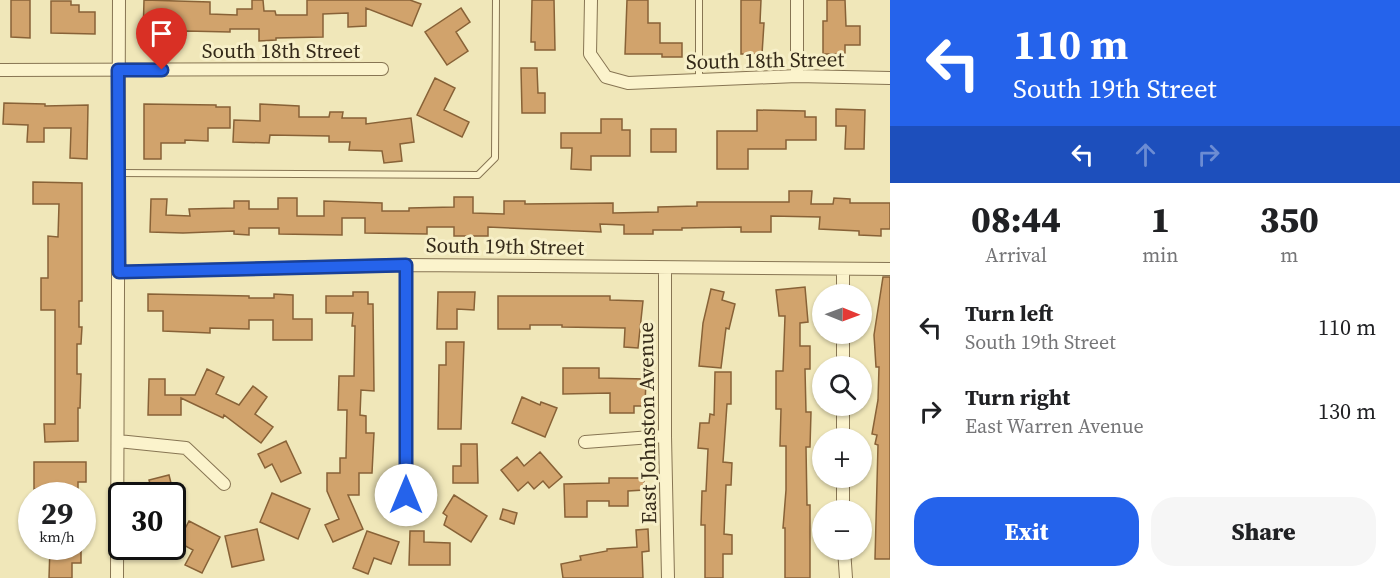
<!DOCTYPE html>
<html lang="en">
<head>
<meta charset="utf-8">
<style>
	:root { --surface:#fff; --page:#f6f6f6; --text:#202124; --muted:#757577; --accent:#2563eb }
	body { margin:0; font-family:"Source Serif 4",serif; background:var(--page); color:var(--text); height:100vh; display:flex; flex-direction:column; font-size:22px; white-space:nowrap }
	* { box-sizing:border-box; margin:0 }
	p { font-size:20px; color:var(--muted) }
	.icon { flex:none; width:33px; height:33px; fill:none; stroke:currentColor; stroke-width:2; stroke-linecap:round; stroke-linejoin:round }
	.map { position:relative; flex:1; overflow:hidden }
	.drawer { display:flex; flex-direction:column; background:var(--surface); width:510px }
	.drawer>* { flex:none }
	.hud { background:#2563eb; color:#fff; overflow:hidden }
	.needle { width:39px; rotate:91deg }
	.controls { position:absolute; left:812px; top:284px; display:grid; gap:12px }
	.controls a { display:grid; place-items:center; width:60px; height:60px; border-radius:50%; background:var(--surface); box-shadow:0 2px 4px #0004; font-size:30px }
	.speed { position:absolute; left:18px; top:482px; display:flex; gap:12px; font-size:30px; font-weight:700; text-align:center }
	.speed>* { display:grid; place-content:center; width:78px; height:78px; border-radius:50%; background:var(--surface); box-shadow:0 2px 4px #0004; line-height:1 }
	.speed small { font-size:15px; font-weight:400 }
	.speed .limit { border:3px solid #111; border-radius:9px; background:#fff; color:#111 }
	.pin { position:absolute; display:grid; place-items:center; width:51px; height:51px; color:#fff; margin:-62px -26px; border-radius:50% 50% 50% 0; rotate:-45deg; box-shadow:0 0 6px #0007 }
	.pin .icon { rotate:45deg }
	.me { position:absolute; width:66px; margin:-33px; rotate:0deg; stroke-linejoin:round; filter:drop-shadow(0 0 4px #0008) }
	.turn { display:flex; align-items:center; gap:21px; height:126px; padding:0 24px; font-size:27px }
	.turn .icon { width:78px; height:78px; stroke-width:2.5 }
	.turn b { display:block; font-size:42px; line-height:51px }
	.lanes { display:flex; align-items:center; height:57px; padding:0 24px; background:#0003; justify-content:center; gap:30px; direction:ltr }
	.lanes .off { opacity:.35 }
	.eta { display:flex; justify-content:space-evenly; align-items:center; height:102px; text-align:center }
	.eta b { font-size:36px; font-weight:800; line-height:42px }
	.cta { display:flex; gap:12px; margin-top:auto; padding:12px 24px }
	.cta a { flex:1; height:69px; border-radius:24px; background:var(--accent); color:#fff; font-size:24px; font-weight:800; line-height:69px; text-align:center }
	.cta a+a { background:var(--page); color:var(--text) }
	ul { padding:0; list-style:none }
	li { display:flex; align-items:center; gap:18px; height:84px; padding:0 24px }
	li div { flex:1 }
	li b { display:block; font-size:22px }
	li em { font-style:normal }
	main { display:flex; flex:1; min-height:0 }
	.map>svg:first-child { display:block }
	.building { fill:#d1a36c; stroke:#886237; stroke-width:1.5 }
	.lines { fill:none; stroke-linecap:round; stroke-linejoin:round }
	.lane-casing { stroke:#877553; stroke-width:8 }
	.street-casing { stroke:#877553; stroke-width:14 }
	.lane { stroke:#fbf3cc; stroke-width:6 }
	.street { stroke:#fbf3cc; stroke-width:12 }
	.route-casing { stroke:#184099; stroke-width:15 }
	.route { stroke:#2563eb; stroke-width:10 }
	.labels { text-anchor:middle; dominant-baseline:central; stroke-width:6; stroke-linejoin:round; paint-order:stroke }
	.street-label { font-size:21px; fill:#352a19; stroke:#f7f0c9 }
</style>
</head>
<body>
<main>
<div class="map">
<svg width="890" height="578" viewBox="0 0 890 578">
	<rect width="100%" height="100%" fill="#f0e7b9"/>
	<!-- building -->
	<path class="building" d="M11 0H30V38L11 37Z
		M144 0 210 2V14L237 15V9H252V0H263L264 11H275L276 15H307V0H410L421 4 412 26 366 8V26L348 27V13L323 14V37L276 38V40L259 41V29H230V32L186 31V35L161 34V37H143Z
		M532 0H554L555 50H535V42H531Z
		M627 0H648V23H660V43H682V57H662V54H625Z
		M741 0H761L760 23H764L762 54H741Z
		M827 0H845L846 26H860V45H845V54H823V21H827Z
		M51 1H71V5H79V12H95V34L51 33Z
		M461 8 470 22 456 32 468 51 447 65 425 32Z
		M521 68H537L538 93H545V113H522Z
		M435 78 455 88 444 110 469 122 462 137 417 115Z
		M4 103 45 104V106L88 105 87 159 70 158 71 128H44V142H27L28 125 3 124Z
		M144 104 216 105V107H230V128H208V141L185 140V143H161V159H144Z
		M260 104 299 106V117H329L330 112H343L342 118H366V124L411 118 414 142 400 144 402 161 384 163 382 151 349 150 350 142H329V136L270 135 269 143 233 142 234 120 260 121Z
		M836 109 865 110 864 149H845L846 126H836Z
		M757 110 805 111V117H816V140H786V149H748V169H717V131H757Z
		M601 119H622V130H630V156H591V170L571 169 572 148H561V133H601Z
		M651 129H676V152H651Z
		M33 182 82 183V301H79V327H82L81 344H77V374H81L80 408H78V441L45 442 44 424H55V310H41V278H48V236L58 237 59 204H33Z
		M789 191H812L811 204H833L834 198 850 199V203H890V229H881V236L859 235V231L819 229 820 217 771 216V232H741V227L682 228V230H653V234H624V225L600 224 601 232 488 227V236H454V227H427V234L365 233V218H342V235L279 234V228H249V235L234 234V231L183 233 150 232 151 199H167L166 215 190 216 189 209 234 208V201H249V209H278V198H297V216H324V201L382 203V211H409V208L454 207V197H473V213L504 214V201H525V204L613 203V213L658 212V207L697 206V202H789Z
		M883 277H890V559H875L878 445 875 444 877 435 872 434 878 400 879 367H876L874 335Z
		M805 287 808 322 800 323V346H810V369H805L806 412H811L810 447H806L807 505H810V578H785V528H783L786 490V446H780L781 409H776V371H783L785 316H779L776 290Z
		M711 289 724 292 722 300 735 304 729 329 726 328 721 368 699 366 703 323Z
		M353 292H368V304H373L374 391 361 390 360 415 366 416V433H374L372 473H359V495H348L363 529 333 542 325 525 339 519 327 491V473H340V458H346L347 410H338L339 376H354L355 326H352L353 313H326V296H353Z
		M438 292H475L474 310 457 309V329H437Z
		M148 294 249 296V298H274V294L293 295V319H312V340H273V320H249V329L210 328V333L163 331V311H148Z
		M498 296H610V300L643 301 638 348 624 347 625 328 562 327V325H530V329H498Z
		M446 342H464L461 429H438L439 365H446Z
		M563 368H599V378L646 379 645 406H634V413H610V393L563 394Z
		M207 369 224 377 216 394 239 405 253 386 267 397 255 414 273 427 261 443 224 415 223 418 181 398V415H148L149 379H165V395H195Z
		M715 372H731V404H727L723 462 732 463 731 485H726L724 534 732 535V554H723V578H705V525H701L702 491H706L708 449 698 448 700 423H709L710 414 714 415Z
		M522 397 540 405 541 402 557 408 545 437 512 423Z
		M286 441 301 473 281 482 272 464 265 468 258 454Z
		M461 444H477L478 483H453V466H461Z
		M540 452 562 477 549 488 543 481 534 489 528 482 518 491 501 470 517 457 524 466Z
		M34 462H86V482H78V495H51V488L34 489Z
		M169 475 174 495H153L149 480Z
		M609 478H644V490L628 491V506H609V501H587V517H565L564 484 609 483Z
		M272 493 310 509 298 539 260 522Z
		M454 495 487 516 471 542 444 525 447 516 443 513Z
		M503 509 517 513 514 524 500 519Z
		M189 521 220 537 202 573 185 565 193 550 178 542Z
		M257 529 264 560 232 567 225 536Z
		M648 529 649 551 642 552 643 578H563L561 564 581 560 580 556 607 551V549L637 547 636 530Z
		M367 531 399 542 391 564 374 558 368 574 353 568Z
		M410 531H424V542L450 543V565H409Z
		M50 547 81 548V563H72V578H49Z"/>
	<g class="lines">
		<!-- lane casing -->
		<g class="lane-casing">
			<path id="lane" d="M699 80V0
				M119 173 478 175 495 158 496 0"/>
		</g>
		<!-- street casing -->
		<g class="street-casing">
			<path id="street" d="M591 0 590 54 606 77 628 83 797 76 890 78
				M797 0V76
				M0 70 382 69
				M406 265V495
				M665 268V436L668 578
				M119 272 406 265 890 269
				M843 294V269
				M843 366V333
				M843 438V405
				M118 441 186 448 224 484
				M585 442 665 436
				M843 510V477
				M844 549 846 578
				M117 578 119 0"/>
		</g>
		<!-- lane -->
		<use href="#lane" class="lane"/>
		<!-- street -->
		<use href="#street" class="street"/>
	</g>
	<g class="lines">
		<!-- route casing -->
		<g class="route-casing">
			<path id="route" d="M162 70H118L119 272 406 265V495"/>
		</g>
		<!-- route -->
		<use href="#route" class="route"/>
	</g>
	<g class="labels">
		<!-- street labels -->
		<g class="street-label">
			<text x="281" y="50">South 18th Street</text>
			<text transform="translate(765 60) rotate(-1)">South 18th Street</text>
			<text transform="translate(505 246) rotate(1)">South 19th Street</text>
			<text transform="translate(647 423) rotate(-91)">East Johnston Avenue</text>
		</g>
	</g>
</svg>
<div class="controls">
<a><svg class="needle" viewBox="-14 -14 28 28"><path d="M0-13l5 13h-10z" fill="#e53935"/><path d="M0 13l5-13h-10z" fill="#757577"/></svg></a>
<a><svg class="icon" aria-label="search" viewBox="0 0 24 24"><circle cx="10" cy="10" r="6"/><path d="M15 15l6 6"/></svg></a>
<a>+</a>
<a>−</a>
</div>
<div class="speed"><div>29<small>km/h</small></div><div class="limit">30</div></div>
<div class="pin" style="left:162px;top:70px;background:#d93025"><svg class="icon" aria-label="arrive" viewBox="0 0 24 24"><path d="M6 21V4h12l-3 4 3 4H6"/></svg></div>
<svg class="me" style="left:406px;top:495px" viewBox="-20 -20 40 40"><circle r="19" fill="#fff"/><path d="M0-13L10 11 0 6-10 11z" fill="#2563eb"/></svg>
</div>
<section class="drawer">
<div class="hud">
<div class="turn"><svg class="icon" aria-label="left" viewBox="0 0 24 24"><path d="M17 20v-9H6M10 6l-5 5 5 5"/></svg><div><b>110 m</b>South 19th Street</div></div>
<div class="lanes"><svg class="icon" aria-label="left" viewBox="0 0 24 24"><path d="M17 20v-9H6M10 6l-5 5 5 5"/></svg><svg class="icon off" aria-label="ahead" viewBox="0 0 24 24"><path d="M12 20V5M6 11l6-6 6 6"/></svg><svg class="icon off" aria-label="right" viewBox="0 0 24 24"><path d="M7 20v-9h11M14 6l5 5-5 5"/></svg></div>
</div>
<div class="eta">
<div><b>08:44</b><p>Arrival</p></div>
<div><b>1</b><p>min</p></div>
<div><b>350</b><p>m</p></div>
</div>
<ul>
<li><svg class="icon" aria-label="left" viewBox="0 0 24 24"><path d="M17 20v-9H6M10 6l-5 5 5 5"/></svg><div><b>Turn left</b><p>South 19th Street</p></div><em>110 m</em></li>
<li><svg class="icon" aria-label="right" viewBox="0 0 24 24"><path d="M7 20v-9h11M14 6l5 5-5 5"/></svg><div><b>Turn right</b><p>East Warren Avenue</p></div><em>130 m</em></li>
</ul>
<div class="cta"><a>Exit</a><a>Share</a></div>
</section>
</main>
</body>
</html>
